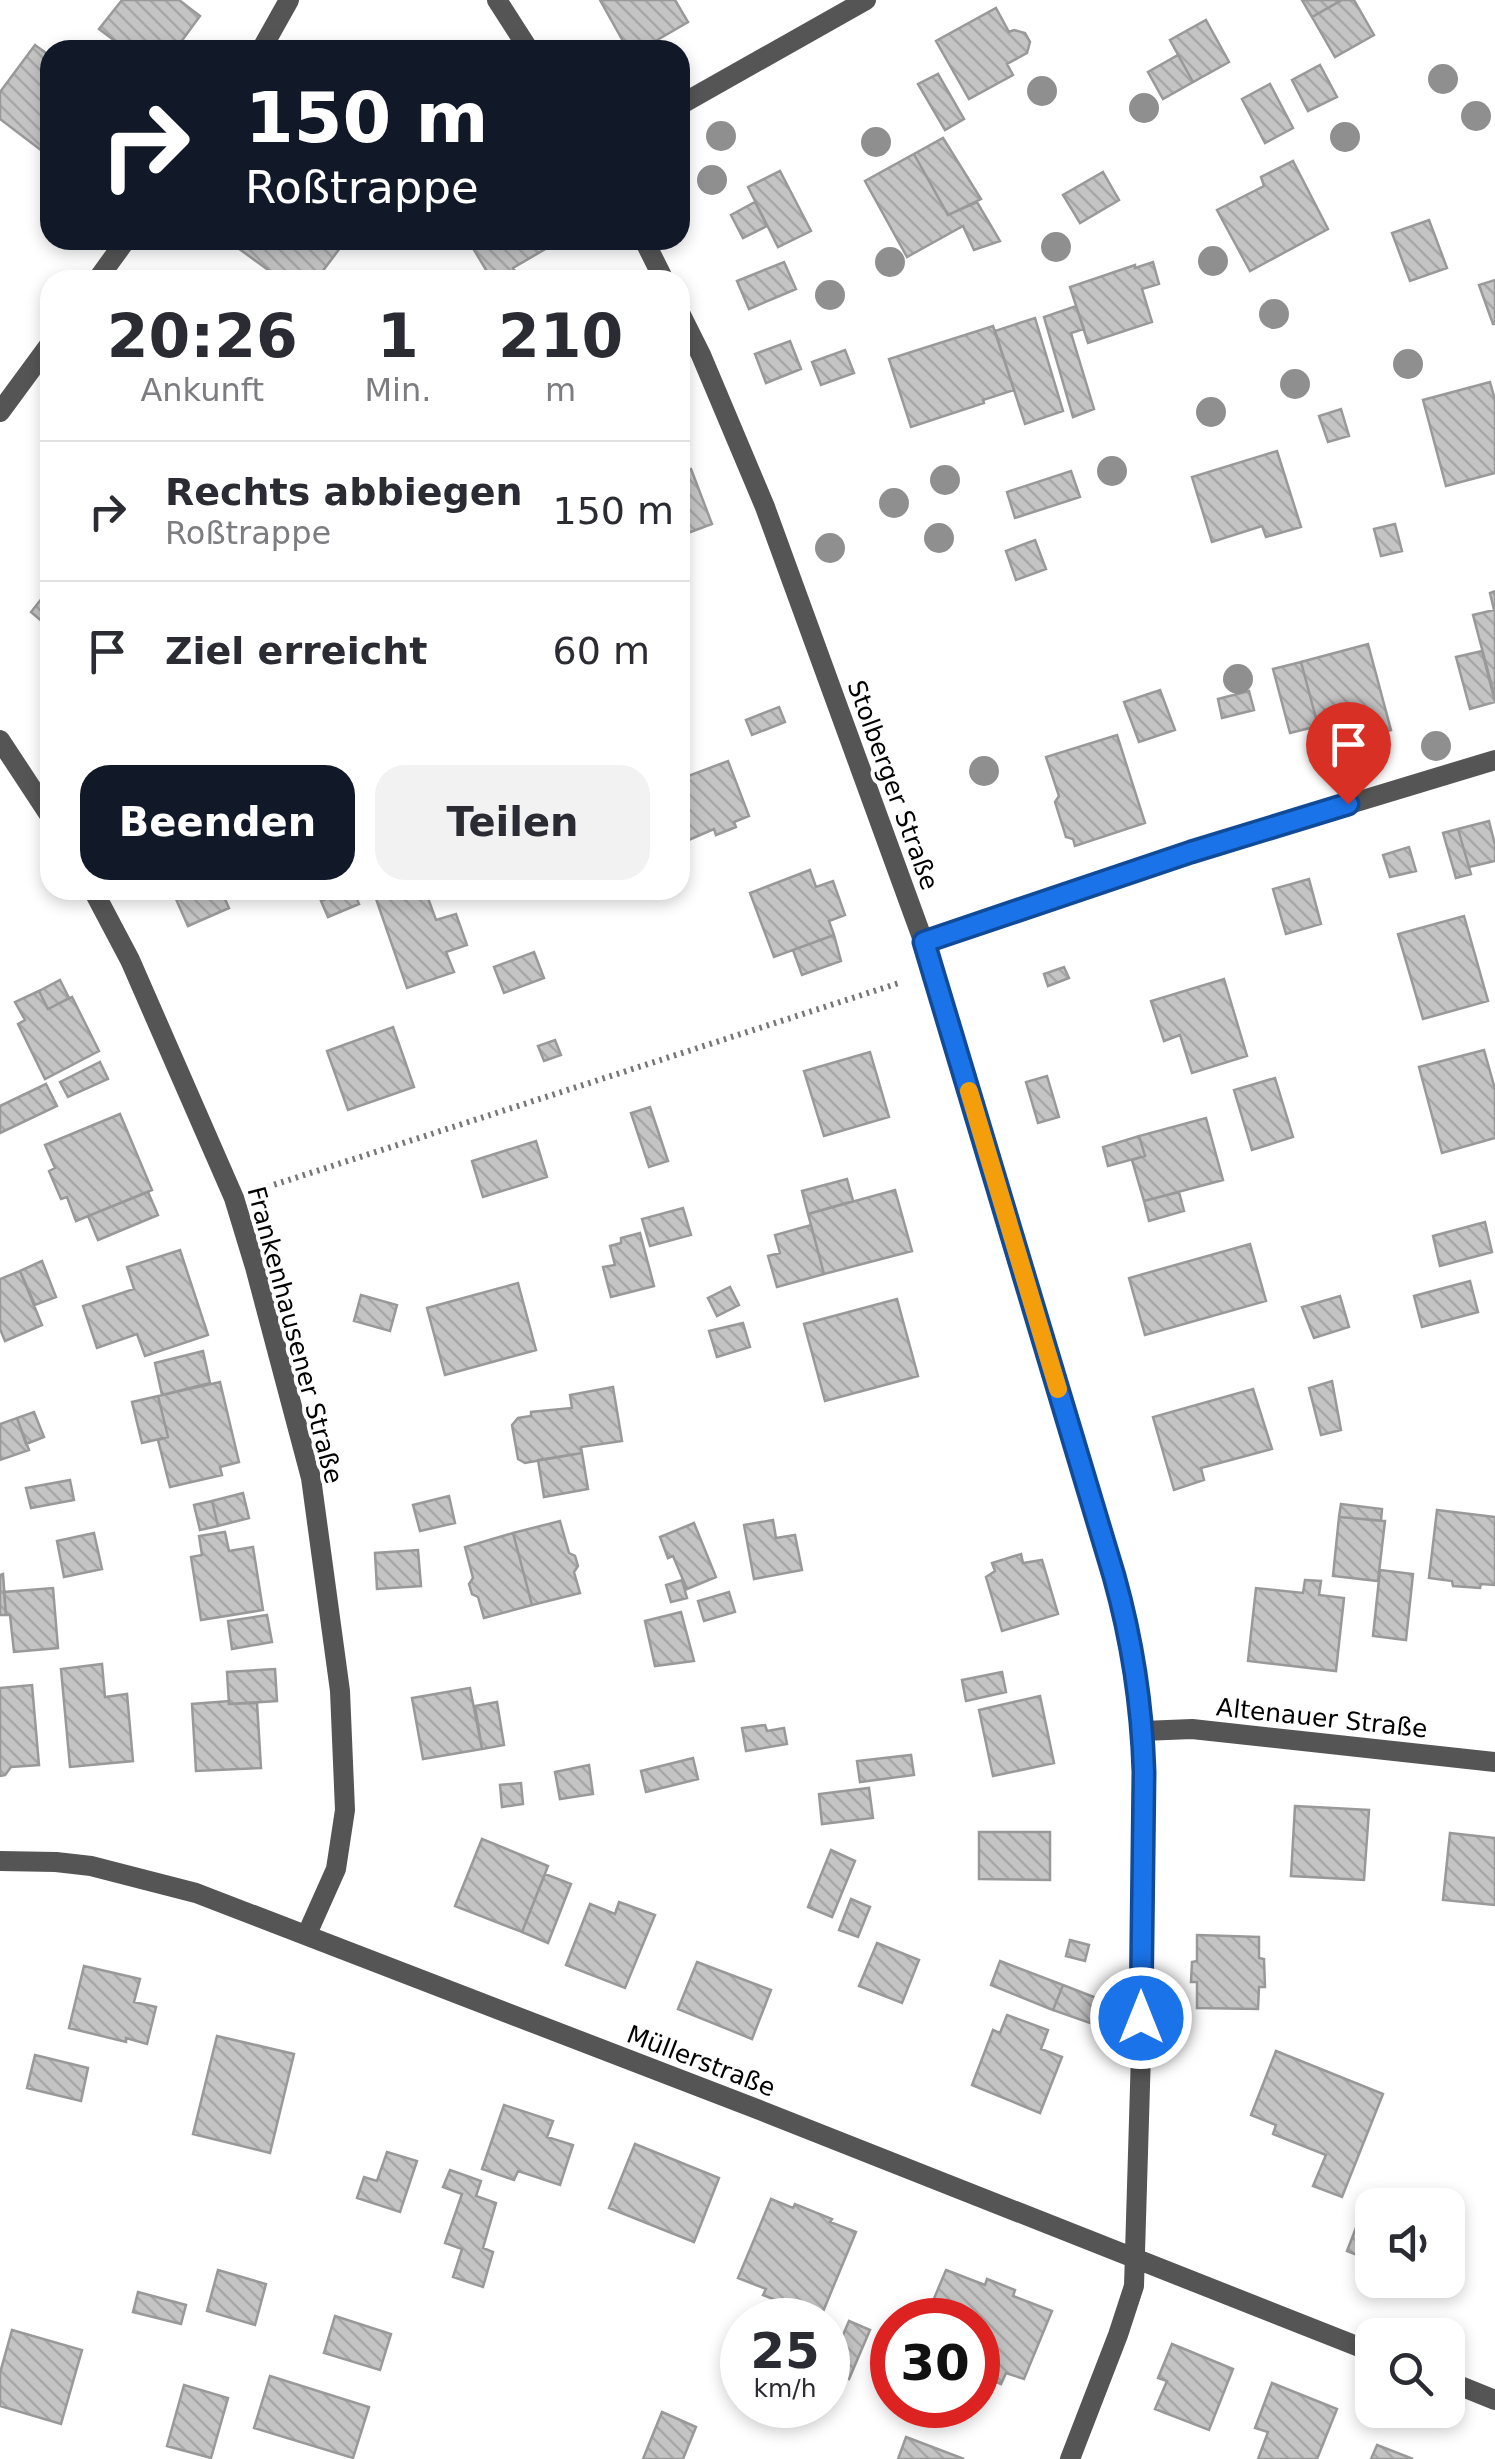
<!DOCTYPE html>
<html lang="de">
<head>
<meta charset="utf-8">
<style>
	:root { --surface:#fff; --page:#f2f2f3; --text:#2b2b33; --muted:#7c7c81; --line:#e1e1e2; --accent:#111827 }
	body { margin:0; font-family:"DejaVu Sans",sans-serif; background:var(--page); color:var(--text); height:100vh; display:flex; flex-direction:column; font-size:38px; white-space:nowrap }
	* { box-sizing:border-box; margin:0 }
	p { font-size:32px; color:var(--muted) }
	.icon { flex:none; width:55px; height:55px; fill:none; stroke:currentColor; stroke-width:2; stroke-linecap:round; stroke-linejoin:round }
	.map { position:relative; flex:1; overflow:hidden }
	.sheet { position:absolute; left:40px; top:270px; width:650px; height:630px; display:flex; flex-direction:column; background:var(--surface); border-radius:30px; box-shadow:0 5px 15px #0003 }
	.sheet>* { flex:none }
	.hud { position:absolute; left:40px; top:40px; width:650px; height:210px; border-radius:30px; box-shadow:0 5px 15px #0003; background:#111827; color:#fff; overflow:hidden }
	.controls { position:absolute; left:1355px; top:2188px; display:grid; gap:20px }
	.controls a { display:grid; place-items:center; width:110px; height:110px; border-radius:20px; background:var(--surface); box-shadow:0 5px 15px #0003; font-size:50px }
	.speed { position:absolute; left:720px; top:2298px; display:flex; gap:20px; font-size:50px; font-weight:700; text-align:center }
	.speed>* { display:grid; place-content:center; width:130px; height:130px; border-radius:50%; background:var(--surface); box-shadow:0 5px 15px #0003; line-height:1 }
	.speed small { font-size:25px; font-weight:400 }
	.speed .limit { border:15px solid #d22; background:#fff; color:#111 }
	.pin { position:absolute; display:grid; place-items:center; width:85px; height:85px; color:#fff; margin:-102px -42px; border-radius:50% 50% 50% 0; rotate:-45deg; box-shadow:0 0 10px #0007 }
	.pin .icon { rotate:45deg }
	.me { position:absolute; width:110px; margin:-55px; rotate:0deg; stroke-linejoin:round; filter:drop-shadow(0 0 8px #0008) }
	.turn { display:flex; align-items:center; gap:35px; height:210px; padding:0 40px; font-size:45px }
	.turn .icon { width:130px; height:130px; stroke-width:2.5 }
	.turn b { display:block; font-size:70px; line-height:85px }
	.eta { display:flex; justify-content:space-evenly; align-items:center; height:170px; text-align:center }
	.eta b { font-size:60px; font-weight:700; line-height:70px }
	.primary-button { display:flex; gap:20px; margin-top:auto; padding:20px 40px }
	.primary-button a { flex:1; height:115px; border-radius:30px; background:var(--accent); color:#fff; font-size:40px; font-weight:700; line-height:115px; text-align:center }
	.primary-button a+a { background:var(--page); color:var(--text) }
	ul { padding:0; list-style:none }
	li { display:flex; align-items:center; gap:30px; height:140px; padding:0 40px; border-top:2px solid var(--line) }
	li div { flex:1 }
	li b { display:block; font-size:38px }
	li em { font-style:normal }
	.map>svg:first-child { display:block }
	.building { fill:url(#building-back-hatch); stroke:#999; stroke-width:2.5 }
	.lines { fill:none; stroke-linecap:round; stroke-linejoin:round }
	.path { stroke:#777; stroke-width:6; stroke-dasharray:2.5 5; stroke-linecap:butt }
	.minor { stroke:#555; stroke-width:20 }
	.tree { fill:#8f8f8f }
	.route-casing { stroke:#114b97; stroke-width:25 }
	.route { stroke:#1a73e8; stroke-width:18 }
	.slow { stroke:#f59e0b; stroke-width:18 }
	.labels { text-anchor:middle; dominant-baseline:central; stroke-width:8; stroke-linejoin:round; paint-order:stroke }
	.street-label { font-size:25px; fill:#000; stroke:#fff }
</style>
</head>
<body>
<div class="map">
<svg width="1495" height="2459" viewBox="0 0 1495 2459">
	<defs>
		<pattern id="building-back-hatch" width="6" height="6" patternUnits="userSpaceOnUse" patternTransform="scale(2.5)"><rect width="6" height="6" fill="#c4c4c4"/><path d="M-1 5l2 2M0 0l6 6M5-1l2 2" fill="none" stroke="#a7a7a7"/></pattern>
	</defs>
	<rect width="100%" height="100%" fill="#fff"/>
	<!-- building -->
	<path class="building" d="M122 0H179L200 16 175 50H127L99 29Z
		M600 0H675L688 22 640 50H628Z
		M1302 0H1342L1312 17Z
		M1342 0H1354L1374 35 1335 57 1312 17Z
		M996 8 1009 32 1014 30 1025 33 1030 42 1027 53 1007 64 1013 75 969 99 936 41Z
		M1206 20 1229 62 1193 82 1170 40Z
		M35 45 50 56V157L0 119V92Z
		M1178 55 1193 82 1163 99 1148 72Z
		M1320 65 1337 97 1308 111 1292 80Z
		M938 74 964 119 945 130 918 84Z
		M1270 84 1293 128 1265 143 1242 99Z
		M943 138 981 199 948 215 914 154Z
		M914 154 948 215 977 202 1000 241 974 250 963 226 907 257 865 181Z
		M1293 161 1328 229 1250 271 1217 210 1264 186 1261 177Z
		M780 171 811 231 778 247 748 187Z
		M1103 172 1119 200 1080 223 1063 195Z
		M755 202 767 226 743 238 731 215Z
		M1429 220 1447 268 1410 281 1392 233Z
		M227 240H346L316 280H282Z
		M468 240H543L547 248 513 268 520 280H481L479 277 488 273Z
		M784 262 796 289 749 309 737 281Z
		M1153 262 1159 284 1142 289 1152 322 1088 343 1070 287 1135 265V268Z
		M1495 280V324H1493L1479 285Z
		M1076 306 1084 329 1071 333 1094 409 1073 417 1044 317Z
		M1035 318 1063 411 1025 424 995 331Z
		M993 326 1014 390 983 400 984 403 911 427 889 359Z
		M790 341 801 369 766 383 755 354Z
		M845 350 854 373 821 385 812 362Z
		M1490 382 1495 400V473L1446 486 1423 400Z
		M1341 409 1349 436 1328 442 1319 416Z
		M1277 451 1301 527 1266 537 1262 526 1212 542 1192 477Z
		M691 469 712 524 680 536V473Z
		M1071 471 1080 497 1015 518 1007 492Z
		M1395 524 1402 551 1381 556 1374 529Z
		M1035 540 1046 569 1016 580 1006 551Z
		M50 588V628L31 612Z
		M1495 591V698L1473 615 1494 610 1490 593Z
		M1368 644 1391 730 1324 748 1301 662Z
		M1482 651 1495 702 1470 709 1456 657Z
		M1301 662 1318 726 1290 733 1273 669Z
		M1160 690 1175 730 1139 742 1124 702Z
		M1249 691 1254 710 1222 718 1218 699Z
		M779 707 785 722 752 735 746 720Z
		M1117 735 1145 823 1075 846 1073 839 1066 837 1055 802 1059 796 1046 757Z
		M728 761 749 816 734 822 736 827 716 835 714 829 684 842 680 832V779Z
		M1489 821 1495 845V861L1469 867 1458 829Z
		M1458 829 1471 874 1456 878 1443 833Z
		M1409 847 1416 871 1390 877 1383 855Z
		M810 870 816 887 833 881 845 915 829 921 834 935 774 957 750 893Z
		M1309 879 1321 924 1286 934 1273 889Z
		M172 890H221L229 908 188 926Z
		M347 890H353L359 904 328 917 321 901Z
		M383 890H425L436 920 456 914 467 945 446 952 454 972 407 988 374 893Z
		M1464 916 1488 1001 1423 1019 1398 934Z
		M834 935 841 961 802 975 793 950Z
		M534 952 544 978 504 993 494 967Z
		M1064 967 1069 978 1048 986 1044 974Z
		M1224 979 1247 1056 1192 1073 1180 1035 1164 1041 1151 1001Z
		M60 980 69 998 48 1009 39 991Z
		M39 991 48 1009 72 997 99 1051 45 1079 18 1024 25 1020 15 1002Z
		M393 1027 414 1087 348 1110 327 1051Z
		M555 1040 561 1055 544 1061 538 1046Z
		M1484 1050 1495 1089V1138L1442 1153 1419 1067Z
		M870 1052 889 1117 824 1136 804 1071Z
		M100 1062 108 1079 68 1097 60 1082Z
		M1047 1076 1059 1117 1038 1123 1026 1082Z
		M1275 1078 1293 1137 1252 1150 1234 1090Z
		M46 1084 57 1106 0 1133V1106Z
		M650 1107 668 1161 649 1167 631 1113Z
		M120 1114 152 1190 76 1221 67 1197 61 1199 49 1171 55 1168 45 1145Z
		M1206 1118 1223 1180 1144 1201 1132 1160 1145 1156 1139 1136Z
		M1139 1136 1145 1156 1108 1166 1103 1147Z
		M536 1141 547 1177 483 1197 472 1161Z
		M847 1179 853 1201 808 1214 802 1191Z
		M895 1190 912 1251 824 1274 808 1214Z
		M148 1192 158 1215 98 1240 88 1216Z
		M1179 1192 1184 1211 1149 1221 1144 1201Z
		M683 1208 691 1235 650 1246 642 1219Z
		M1485 1222 1492 1252 1440 1266 1433 1236Z
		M811 1225 824 1274 777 1287 768 1256 780 1253 775 1235Z
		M640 1233 654 1286 611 1297 603 1267 615 1265 610 1246 621 1243V1238Z
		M1250 1244 1266 1301 1145 1335 1129 1278Z
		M180 1250 208 1335 145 1356 137 1334 97 1348 83 1306 134 1289 127 1267Z
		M42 1261 56 1297 35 1305 20 1271Z
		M20 1271 42 1325 5 1341 0 1329V1279Z
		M1470 1281 1478 1312 1422 1327 1414 1296Z
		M518 1283 536 1350 445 1375 427 1308Z
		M730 1287 739 1305 717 1316 708 1298Z
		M361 1295 397 1305 390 1331 354 1321Z
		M1340 1296 1349 1327 1314 1338 1302 1307Z
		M897 1299 918 1376 825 1401 804 1324Z
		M743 1323 750 1347 717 1357 709 1331Z
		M203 1351 210 1383 162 1395 155 1363Z
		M1332 1381 1341 1430 1321 1435 1309 1388Z
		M220 1382 239 1462 220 1467 222 1475 170 1487 158 1440 168 1437 158 1396Z
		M613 1387 622 1441 581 1447 582 1453 525 1463 518 1459 512 1425 518 1418 531 1416V1412L572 1408 570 1395Z
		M1253 1389 1272 1449 1201 1468 1204 1480 1174 1490 1153 1417Z
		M158 1396 168 1437 142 1443 132 1402Z
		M34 1412 44 1437 26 1444 17 1418Z
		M17 1418 29 1450 0 1460V1424Z
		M582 1453 588 1489 544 1497 538 1460Z
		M70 1480 74 1500 31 1508 26 1488Z
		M243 1493 249 1518 218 1526 212 1501Z
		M449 1496 455 1523 420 1531 413 1505Z
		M212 1501 218 1526 200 1530 194 1505Z
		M1341 1504 1382 1509 1381 1521 1339 1517Z
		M1437 1510 1495 1517V1585L1481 1584 1480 1588 1453 1586 1452 1581 1429 1578Z
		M1339 1517 1385 1521 1378 1581 1333 1576Z
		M773 1520 776 1538 795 1535 802 1570 754 1579 744 1525Z
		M560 1521 569 1553 575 1556 578 1566 574 1572 580 1593 532 1605 513 1533Z
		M694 1523 716 1577 687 1589 673 1556 668 1558 660 1537Z
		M225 1532 229 1551 253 1547 263 1610 201 1620 191 1557 202 1555 199 1536Z
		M94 1533 102 1569 64 1577 57 1541Z
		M513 1533 532 1605 484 1618 478 1597 472 1594 469 1584 473 1578 465 1547Z
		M418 1550 421 1586 377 1589 375 1553Z
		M1021 1554 1023 1563 1042 1560 1058 1614 1002 1631 986 1577 995 1571 992 1563Z
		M1380 1570 1413 1574 1406 1640 1373 1636Z
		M3 1574 6 1615H0V1575Z
		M682 1580 687 1598 671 1602 666 1585Z
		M1305 1580 1321 1581 1319 1595 1344 1598 1336 1671 1248 1661 1256 1588 1303 1593Z
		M53 1588 58 1648 14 1652 10 1615H6L4 1592Z
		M729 1592 735 1612 704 1621 698 1601Z
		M681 1612 694 1661 655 1666 645 1621Z
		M267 1615 272 1642 232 1649 228 1621Z
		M102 1664 105 1697 127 1694 133 1761 70 1767 61 1669Z
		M275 1669 277 1701 229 1704 227 1672Z
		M1002 1672 1006 1692 966 1701 962 1680Z
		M32 1685 39 1765 11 1767 5 1775 0 1776V1688Z
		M470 1688 482 1749 423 1759 412 1698Z
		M1040 1696 1054 1763 993 1776 979 1710Z
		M229 1701V1704L257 1703 261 1768 196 1771 192 1704Z
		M497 1702 504 1745 482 1749 475 1706Z
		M765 1725 767 1731 784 1728 787 1744 746 1751 742 1728Z
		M911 1755 914 1775 860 1782 857 1761Z
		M693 1758 698 1779 646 1792 641 1771Z
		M589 1765 593 1794 560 1799 555 1772Z
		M521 1783 523 1804 502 1807 500 1785Z
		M869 1788 873 1818 822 1824 819 1794Z
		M1295 1806 1369 1810 1364 1880 1291 1876Z
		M979 1832H1050V1880L979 1879Z
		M1450 1833 1495 1838V1905L1443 1900Z
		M482 1839 548 1866 522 1932 455 1906Z
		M831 1850 855 1861 832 1917 808 1907Z
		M545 1874 571 1884 548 1943 522 1932Z
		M851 1899 870 1907 858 1937 839 1930Z
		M619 1902 655 1915 625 1988 566 1965 590 1904 615 1914Z
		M1197 1935 1259 1937V1958L1264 1959 1265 1987H1259L1258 2009 1197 2008V1982H1191L1192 1962 1197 1961Z
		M1070 1940 1089 1945 1085 1961 1066 1956Z
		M877 1943 919 1960 902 2003 859 1986Z
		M1000 1961 1063 1985 1053 2010 991 1985Z
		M697 1962 771 1990 752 2039 678 2009Z
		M84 1966 140 1979 134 2002 156 2007 147 2044 126 2038V2042L69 2028Z
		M1063 1985 1099 1999 1090 2023 1053 2010Z
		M1007 2015 1048 2030 1041 2049 1062 2057 1040 2113 972 2085 993 2030 1000 2033Z
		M217 2036 294 2054 270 2153 193 2134Z
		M1276 2051 1383 2094 1342 2197 1313 2186 1326 2155 1273 2134 1276 2125 1251 2115Z
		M35 2055 88 2068 81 2101 27 2088Z
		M504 2105 553 2121 547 2137 573 2145 560 2185 518 2171 514 2180 482 2169Z
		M635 2144 719 2178 694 2242 609 2208Z
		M387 2152 417 2161 400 2212 357 2198 364 2177 377 2181Z
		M450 2170 481 2181 476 2196 496 2203 483 2248 493 2252 483 2287 453 2277 462 2249 445 2243 462 2194 443 2187Z
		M1369 2194 1398 2205H1372V2261L1347 2251Z
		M771 2199 793 2208 795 2204 832 2219 830 2222 856 2232 822 2314 800 2305 798 2309 763 2295 766 2289 738 2278Z
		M218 2270 266 2284 255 2325 207 2311Z
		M946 2270 985 2285 987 2279 1015 2290 1013 2296 1052 2311 1024 2379 1006 2373 1001 2384 978 2374V2320H925Z
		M138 2292 186 2305 181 2324 133 2312Z
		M335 2316 391 2334 380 2370 324 2353Z
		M849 2321 870 2330 849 2379 828 2370Z
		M12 2330 82 2350 61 2424 0 2406V2373Z
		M1172 2344 1233 2369 1209 2430 1155 2409 1167 2381 1158 2378Z
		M270 2376 369 2407 353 2458 254 2428Z
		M1272 2383 1337 2409 1317 2459H1258L1268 2432 1255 2428Z
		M184 2385 228 2398 211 2458 167 2446Z
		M662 2412 696 2427 683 2459H643Z
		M906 2437 964 2459H898Z
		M1377 2445 1413 2459H1371Z"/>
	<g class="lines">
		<!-- path -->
		<path class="path" d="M267 1187 902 982"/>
		<!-- minor -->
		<path class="minor" d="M497 0 529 50
			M261 50 289 0
			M680 105 866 0
			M644 240 664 280
			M97 280 126 240
			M680 313 701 355 765 507 924 943 1123 1609 1132 1651 1143 1731 1144 1772 1141 2053 1134 2286 1118 2335 1070 2459
			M0 412 50 344
			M0 740 50 816
			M93 890 130 960 234 1198 255 1267 311 1478 340 1691 345 1810 336 1869 307 1934
			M924 943 1191 852 1495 760
			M1143 1731 1192 1729 1495 1762
			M0 1861 56 1862 91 1866 196 1893 762 2111 1372 2352
			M1448 2381 1495 2400"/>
	</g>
	<!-- trees -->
	<g class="tree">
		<circle cx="1443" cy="79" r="15"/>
		<circle cx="1042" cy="91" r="15"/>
		<circle cx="1144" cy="108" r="15"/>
		<circle cx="1476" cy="116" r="15"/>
		<circle cx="721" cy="136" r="15"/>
		<circle cx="1345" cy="137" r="15"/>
		<circle cx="876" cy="142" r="15"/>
		<circle cx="712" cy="180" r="15"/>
		<circle cx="1056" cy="247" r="15"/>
		<circle cx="1213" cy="261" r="15"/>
		<circle cx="890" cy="262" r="15"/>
		<circle cx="830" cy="295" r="15"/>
		<circle cx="1274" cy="314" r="15"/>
		<circle cx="1408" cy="364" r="15"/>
		<circle cx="1295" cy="384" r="15"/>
		<circle cx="1211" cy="412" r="15"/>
		<circle cx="1112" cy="471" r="15"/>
		<circle cx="945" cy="480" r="15"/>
		<circle cx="894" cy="503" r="15"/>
		<circle cx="939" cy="538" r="15"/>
		<circle cx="830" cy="548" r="15"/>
		<circle cx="1238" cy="679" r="15"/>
		<circle cx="1436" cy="746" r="15"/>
		<circle cx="984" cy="771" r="15"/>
	</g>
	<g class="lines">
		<!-- route casing -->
		<g class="route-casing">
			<path id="route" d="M1141 2018 1144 1772C1142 1706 1132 1640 1114 1576L924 942 1191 852 1348 804"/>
		</g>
		<!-- route -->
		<use href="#route" class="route"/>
		<!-- slow -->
		<path class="slow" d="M969 1091 1058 1389"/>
	</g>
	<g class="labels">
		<!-- street labels -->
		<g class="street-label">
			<text transform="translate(893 785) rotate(70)">Stolberger Straße</text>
			<text transform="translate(295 1335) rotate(75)">Frankenhausener Straße</text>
			<text transform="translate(1322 1718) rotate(6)">Altenauer Straße</text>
			<text transform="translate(701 2061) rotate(21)">Müllerstraße</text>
		</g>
	</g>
</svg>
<div class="controls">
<a><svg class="icon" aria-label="sound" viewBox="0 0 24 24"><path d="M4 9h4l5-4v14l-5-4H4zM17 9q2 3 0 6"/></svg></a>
<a><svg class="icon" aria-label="search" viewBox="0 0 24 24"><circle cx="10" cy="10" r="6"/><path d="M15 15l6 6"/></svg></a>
</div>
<div class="speed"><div>25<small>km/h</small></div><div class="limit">30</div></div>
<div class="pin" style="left:1348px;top:804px;background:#d93025"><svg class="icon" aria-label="arrive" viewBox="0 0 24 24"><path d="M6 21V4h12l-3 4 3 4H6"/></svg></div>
<svg class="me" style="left:1141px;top:2018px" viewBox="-20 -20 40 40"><circle r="17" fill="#1a73e8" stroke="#fff" stroke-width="3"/><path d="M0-11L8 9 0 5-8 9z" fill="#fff"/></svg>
<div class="hud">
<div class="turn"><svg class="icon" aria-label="right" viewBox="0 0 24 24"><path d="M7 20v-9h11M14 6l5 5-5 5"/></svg><div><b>150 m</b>Roßtrappe</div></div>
</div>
<section class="sheet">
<div class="eta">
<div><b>20:26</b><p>Ankunft</p></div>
<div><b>1</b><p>Min.</p></div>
<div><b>210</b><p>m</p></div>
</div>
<ul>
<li><svg class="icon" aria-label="right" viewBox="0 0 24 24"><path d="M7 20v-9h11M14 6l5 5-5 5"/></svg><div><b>Rechts abbiegen</b><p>Roßtrappe</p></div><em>150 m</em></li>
<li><svg class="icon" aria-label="arrive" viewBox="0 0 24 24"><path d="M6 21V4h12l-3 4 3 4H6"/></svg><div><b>Ziel erreicht</b></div><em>60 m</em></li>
</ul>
<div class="primary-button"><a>Beenden</a><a>Teilen</a></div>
</section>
</div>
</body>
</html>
